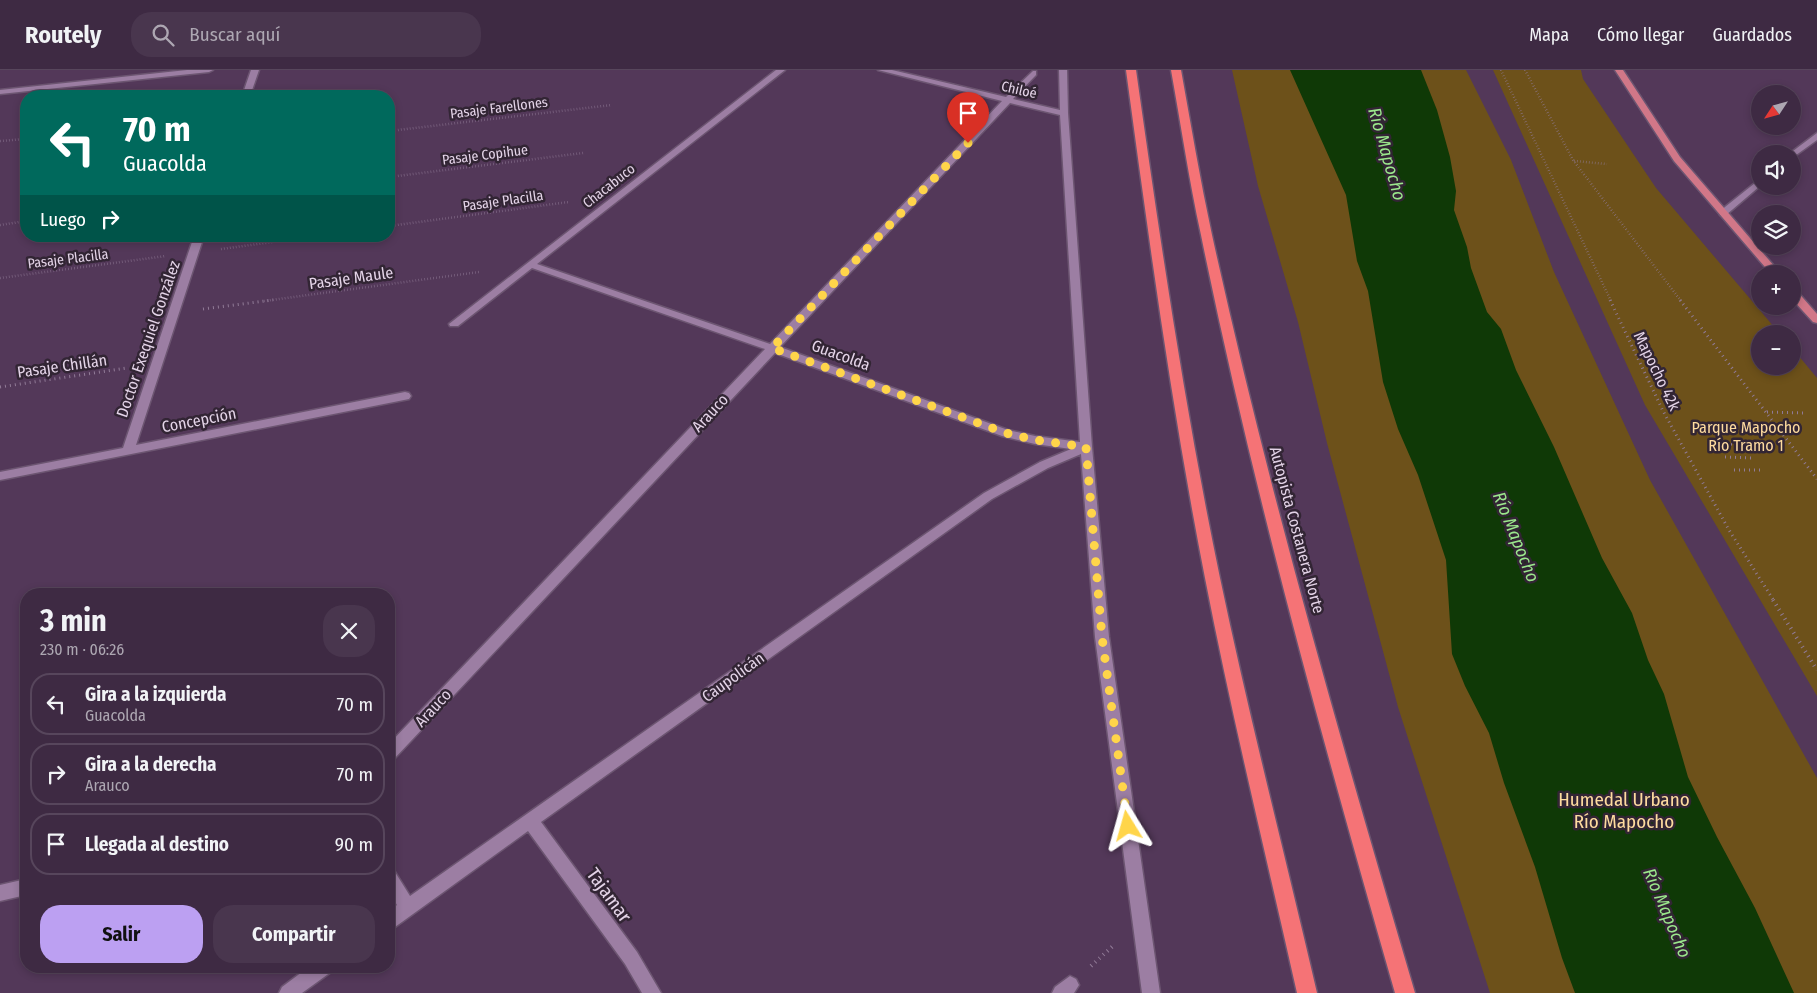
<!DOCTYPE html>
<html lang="es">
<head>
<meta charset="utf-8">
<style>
	:root { --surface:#3e2a43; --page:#49364e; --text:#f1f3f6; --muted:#ada7b2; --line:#57465c; --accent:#bca0f2 }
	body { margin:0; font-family:"Fira Sans Condensed",sans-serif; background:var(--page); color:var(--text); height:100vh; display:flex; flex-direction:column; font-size:19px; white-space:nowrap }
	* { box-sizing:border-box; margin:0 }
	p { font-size:16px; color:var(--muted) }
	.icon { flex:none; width:28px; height:28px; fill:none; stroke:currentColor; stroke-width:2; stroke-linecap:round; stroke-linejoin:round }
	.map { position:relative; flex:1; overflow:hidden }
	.panel { position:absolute; left:20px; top:518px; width:375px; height:385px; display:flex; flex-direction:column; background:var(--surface); border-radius:20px; box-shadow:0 2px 8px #0003,0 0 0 1px var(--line) }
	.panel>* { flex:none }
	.top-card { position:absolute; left:20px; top:20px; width:375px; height:152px; border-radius:20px; box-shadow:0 2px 8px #0003,0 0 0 1px var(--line); background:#00695c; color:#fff; overflow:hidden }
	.needle { width:32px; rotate:234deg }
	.fabs { position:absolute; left:1751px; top:15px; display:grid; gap:10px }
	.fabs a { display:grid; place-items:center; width:50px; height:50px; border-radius:50%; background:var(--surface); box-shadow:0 2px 8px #0003,0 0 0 1px var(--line); font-size:25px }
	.pin { position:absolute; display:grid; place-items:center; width:42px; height:42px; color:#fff; margin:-51px -21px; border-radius:50% 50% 50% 0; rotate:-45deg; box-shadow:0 0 5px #0007 }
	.pin .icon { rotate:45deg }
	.me { position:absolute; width:55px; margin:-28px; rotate:352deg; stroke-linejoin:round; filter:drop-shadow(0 0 4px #0008) }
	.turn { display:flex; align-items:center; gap:18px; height:105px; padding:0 20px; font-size:22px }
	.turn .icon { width:65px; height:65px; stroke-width:2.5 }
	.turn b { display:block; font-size:35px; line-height:42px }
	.then { display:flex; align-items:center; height:48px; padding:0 20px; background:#0003; gap:10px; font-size:19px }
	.round { display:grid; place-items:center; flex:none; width:52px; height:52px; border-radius:20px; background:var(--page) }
	.overview { display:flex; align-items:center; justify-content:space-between; height:85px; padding:0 20px }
	h1 { font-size:30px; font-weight:700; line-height:38px }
	.cta { display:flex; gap:10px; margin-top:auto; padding:10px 20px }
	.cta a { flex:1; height:58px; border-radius:20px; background:var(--accent); color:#111; font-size:20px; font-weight:700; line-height:58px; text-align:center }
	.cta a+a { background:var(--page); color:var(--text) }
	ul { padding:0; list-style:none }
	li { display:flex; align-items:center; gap:15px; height:62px; margin:0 10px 8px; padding:0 10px; border:2px solid var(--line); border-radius:20px }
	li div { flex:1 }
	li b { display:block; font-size:19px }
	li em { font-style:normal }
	header { display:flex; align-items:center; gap:30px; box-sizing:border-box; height:70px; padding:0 25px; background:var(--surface); border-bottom:1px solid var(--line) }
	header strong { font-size:24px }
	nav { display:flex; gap:28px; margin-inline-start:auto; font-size:18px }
	.search { width:350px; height:45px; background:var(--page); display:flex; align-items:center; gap:12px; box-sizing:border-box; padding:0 18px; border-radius:20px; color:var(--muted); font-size:19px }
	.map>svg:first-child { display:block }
	.green { fill:#6d511a }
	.water { fill:#0f3906 }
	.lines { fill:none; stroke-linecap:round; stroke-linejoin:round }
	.minor-casing { stroke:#6c5571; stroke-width:3 }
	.major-casing { stroke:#6c5571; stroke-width:3 }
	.highway-casing { stroke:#6c5571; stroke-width:3 }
	.path-far2 { stroke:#917b97; stroke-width:2.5; stroke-dasharray:0.5 2.5; stroke-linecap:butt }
	.path-far1 { stroke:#917b97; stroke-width:3; stroke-dasharray:1 4; stroke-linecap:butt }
	.path { stroke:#917b97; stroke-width:4; stroke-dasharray:1 4.5; stroke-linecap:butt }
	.minor { fill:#9c7ea3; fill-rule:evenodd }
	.major { fill:#d17788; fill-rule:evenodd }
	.highway { fill:#f57376; fill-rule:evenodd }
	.route { stroke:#ffd54a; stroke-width:9; stroke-dasharray:0 16.2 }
	.labels { text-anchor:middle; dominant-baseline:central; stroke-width:5; stroke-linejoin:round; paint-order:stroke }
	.far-street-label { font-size:14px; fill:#e4d4e8; stroke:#322534 }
	.street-label { font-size:16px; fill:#e4d4e8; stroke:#322534 }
	.park-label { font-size:16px; fill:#fedb9f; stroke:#322534 }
	.water-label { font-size:18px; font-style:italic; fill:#9be78c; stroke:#322534 }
	.near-park-label { font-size:19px; fill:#fedb9f; stroke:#322534 }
	.near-street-label { font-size:19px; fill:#e4d4e8; stroke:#322534 }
</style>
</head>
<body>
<header>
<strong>Routely</strong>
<div class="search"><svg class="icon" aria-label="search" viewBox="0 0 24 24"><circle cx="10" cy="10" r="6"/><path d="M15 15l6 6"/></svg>Buscar aquí</div>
<nav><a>Mapa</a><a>Cómo llegar</a><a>Guardados</a></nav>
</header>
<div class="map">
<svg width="1817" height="923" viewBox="0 0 1817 923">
	<rect width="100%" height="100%" fill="#533859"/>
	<!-- green -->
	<path class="green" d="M1232 0H1466L1511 90 1554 202 1650 410 1817 708V923H1490L1398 637 1327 373 1298 252 1258 116Z
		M1493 0H1581L1583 9 1656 118 1780 264H1760V296H1792L1793 279 1817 308V626L1645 335Z"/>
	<!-- water -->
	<path class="water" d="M1290 0H1421L1437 40 1450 87 1456 121 1454 140 1467 177 1471 198 1487 242 1501 259 1516 300 1554 377 1602 488 1632 543 1648 590 1664 624 1688 707 1717 767 1755 838 1794 923H1575L1562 888 1535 797 1504 713 1489 663 1465 616 1452 584 1446 490 1418 405 1398 359 1383 312 1368 221 1357 191 1346 125Z"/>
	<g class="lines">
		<!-- minor casing -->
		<g class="minor-casing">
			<path id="minor" d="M187 0H213L209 2 0 24V20Z
				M251 0H259L250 26H242Z
				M776 0H785L537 194 770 274 1002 31 878 0H892L1006 27 1033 1H1036V5L1013 29 1060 40 1059 0H1067L1068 43 1092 377 1109 567 1160 923H1142L1095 567 1081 384 1048 398 992 429 541 752 637 882 661 923H642L625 894 528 761 395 857 389 859V841L397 835 389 822V800L395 802 410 826 984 423 1040 392 1071 379 1035 374 1002 366 775 283 394 689 389 691V674L765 279 532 198 458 256H450L449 254ZM1010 33 1060 45 1080 372 1035 366 1008 360 780 277Z
				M1817 63V70L1792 88V84H1789Z
				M1760 109V116L1726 145H1720V141Z
				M194 166H204L136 375 405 322 409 323 411 326 409 329 0 410V402L123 378Z
				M26 809V825L0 831V815Z
				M310 896H333L331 902 302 923H279L282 917Z
				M1070 906 1076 909 1079 915 1074 923H1052L1055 917Z"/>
		</g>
		<!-- major casing -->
		<g class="major-casing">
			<path id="major" d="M1615 0H1623L1680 87 1781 204H1771L1674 91Z
				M1792 219 1796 220 1817 244V253L1813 252 1792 229Z"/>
		</g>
		<!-- highway casing -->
		<g class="highway-casing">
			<path id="highway" d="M1126 0H1136C1160 170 1185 340 1220 508 1249 647 1285 785 1317 923H1297C1266 785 1232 647 1205 508 1172 340 1149 170 1126 0Z
				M1171 0H1181C1191 55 1200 110 1212 165 1268 420 1341 672 1415 923H1395C1323 672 1253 420 1201 165 1189 110 1181 55 1171 0Z"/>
		</g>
		<!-- path-far2 -->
		<path class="path-far2" d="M1501 0 1611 231
			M1525 0 1573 90 1681 231
			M389 61 612 35
			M0 71 26 69
			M1574 91 1607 94
			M389 107 583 83
			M0 155 26 151
			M389 156 569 132
			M221 179 317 166
			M0 208 166 186
			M264 231 479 202"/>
		<!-- path-far1 -->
		<path class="path-far1" d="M1610 230 1663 341 1729 460 1774 531
			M1680 230 1817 409
			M203 239 273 230
			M0 317 127 298
			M1767 342 1806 343
			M1716 374H1743
			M1725 387 1753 388
			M1734 400H1762"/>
		<!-- path -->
		<path class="path" d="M1773 530 1817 600
			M1091 896 1114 875"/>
		<!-- minor -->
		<use href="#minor" class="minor"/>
		<!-- major -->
		<use href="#major" class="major"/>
		<!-- highway -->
		<use href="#highway" class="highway"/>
	</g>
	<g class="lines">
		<!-- route -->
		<path class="route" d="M968 73 772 278 1006 363 1035 370 1086 377 1102 567 1128 756"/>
	</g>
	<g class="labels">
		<!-- far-street labels -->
		<g class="far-street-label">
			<text transform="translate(1019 20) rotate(13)">Chiloé</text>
			<text transform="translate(499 38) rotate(-7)">Pasaje Farellones</text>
			<text transform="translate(485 85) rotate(-7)">Pasaje Copihue</text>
			<text transform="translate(609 116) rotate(-38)">Chacabuco</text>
			<text transform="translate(503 131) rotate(-8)">Pasaje Placilla</text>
			<text transform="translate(68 189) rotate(-7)">Pasaje Placilla</text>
		</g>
		<!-- street labels -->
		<g class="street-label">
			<text transform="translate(351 208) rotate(-8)">Pasaje Maule</text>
			<text transform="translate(148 269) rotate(-71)">Doctor Exequiel González</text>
			<text transform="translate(841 285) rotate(20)">Guacolda</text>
			<text transform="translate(62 296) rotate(-8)">Pasaje Chillán</text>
			<text transform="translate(1657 301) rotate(64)">Mapocho 42k</text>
			<text transform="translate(710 343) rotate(-47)">Arauco</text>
			<text transform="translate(199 350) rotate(-11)">Concepción</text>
			<text transform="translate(1297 460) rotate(75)">Autopista Costanera Norte</text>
			<text transform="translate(733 607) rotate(-36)">Caupolicán</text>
			<text transform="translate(433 638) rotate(-47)">Arauco</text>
		</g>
		<!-- park labels -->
		<g class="park-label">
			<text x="1746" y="357">Parque Mapocho<tspan x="1746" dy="18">Río Tramo 1</tspan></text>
		</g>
		<!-- water labels -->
		<g class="water-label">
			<text transform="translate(1387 84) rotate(74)">Río Mapocho</text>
			<text transform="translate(1516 467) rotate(68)">Río Mapocho</text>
			<text transform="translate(1667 843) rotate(67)">Río Mapocho</text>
		</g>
		<!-- near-park labels -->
		<g class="near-park-label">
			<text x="1624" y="729">Humedal Urbano<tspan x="1624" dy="22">Río Mapocho</tspan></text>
		</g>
		<!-- near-street labels -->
		<g class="near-street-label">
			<text transform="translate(609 825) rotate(54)">Tajamar</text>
		</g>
	</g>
</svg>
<div class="fabs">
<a><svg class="needle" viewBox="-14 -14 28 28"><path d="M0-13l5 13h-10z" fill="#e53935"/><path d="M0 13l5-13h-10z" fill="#ada7b2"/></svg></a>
<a><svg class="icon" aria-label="sound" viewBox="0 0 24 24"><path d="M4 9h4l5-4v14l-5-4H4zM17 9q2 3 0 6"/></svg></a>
<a><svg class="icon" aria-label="layers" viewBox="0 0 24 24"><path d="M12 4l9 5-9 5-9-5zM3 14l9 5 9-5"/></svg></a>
<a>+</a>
<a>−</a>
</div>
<div class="pin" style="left:968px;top:73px;background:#d93025"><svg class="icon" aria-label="arrive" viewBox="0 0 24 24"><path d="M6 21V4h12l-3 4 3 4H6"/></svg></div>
<svg class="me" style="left:1128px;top:756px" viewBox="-20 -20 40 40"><path d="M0-17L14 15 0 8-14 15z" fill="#ffd54a" stroke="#fff" stroke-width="4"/></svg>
<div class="top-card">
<div class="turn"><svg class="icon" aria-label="left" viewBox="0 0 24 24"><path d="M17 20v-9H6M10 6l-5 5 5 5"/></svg><div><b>70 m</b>Guacolda</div></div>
<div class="then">Luego<svg class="icon" aria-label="right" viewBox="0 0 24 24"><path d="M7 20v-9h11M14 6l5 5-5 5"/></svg></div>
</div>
<section class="panel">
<div class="overview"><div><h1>3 min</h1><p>230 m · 06:26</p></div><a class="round"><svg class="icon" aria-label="close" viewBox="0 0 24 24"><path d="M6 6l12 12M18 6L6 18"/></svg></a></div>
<ul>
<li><svg class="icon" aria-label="left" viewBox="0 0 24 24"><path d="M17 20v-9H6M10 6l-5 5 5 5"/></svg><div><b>Gira a la izquierda</b><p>Guacolda</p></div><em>70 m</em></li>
<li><svg class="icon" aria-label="right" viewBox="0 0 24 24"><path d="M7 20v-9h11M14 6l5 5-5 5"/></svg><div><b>Gira a la derecha</b><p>Arauco</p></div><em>70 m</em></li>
<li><svg class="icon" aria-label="arrive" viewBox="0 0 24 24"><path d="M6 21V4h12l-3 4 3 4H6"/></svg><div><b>Llegada al destino</b></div><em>90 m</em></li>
</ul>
<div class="cta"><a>Salir</a><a>Compartir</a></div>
</section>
</div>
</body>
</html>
